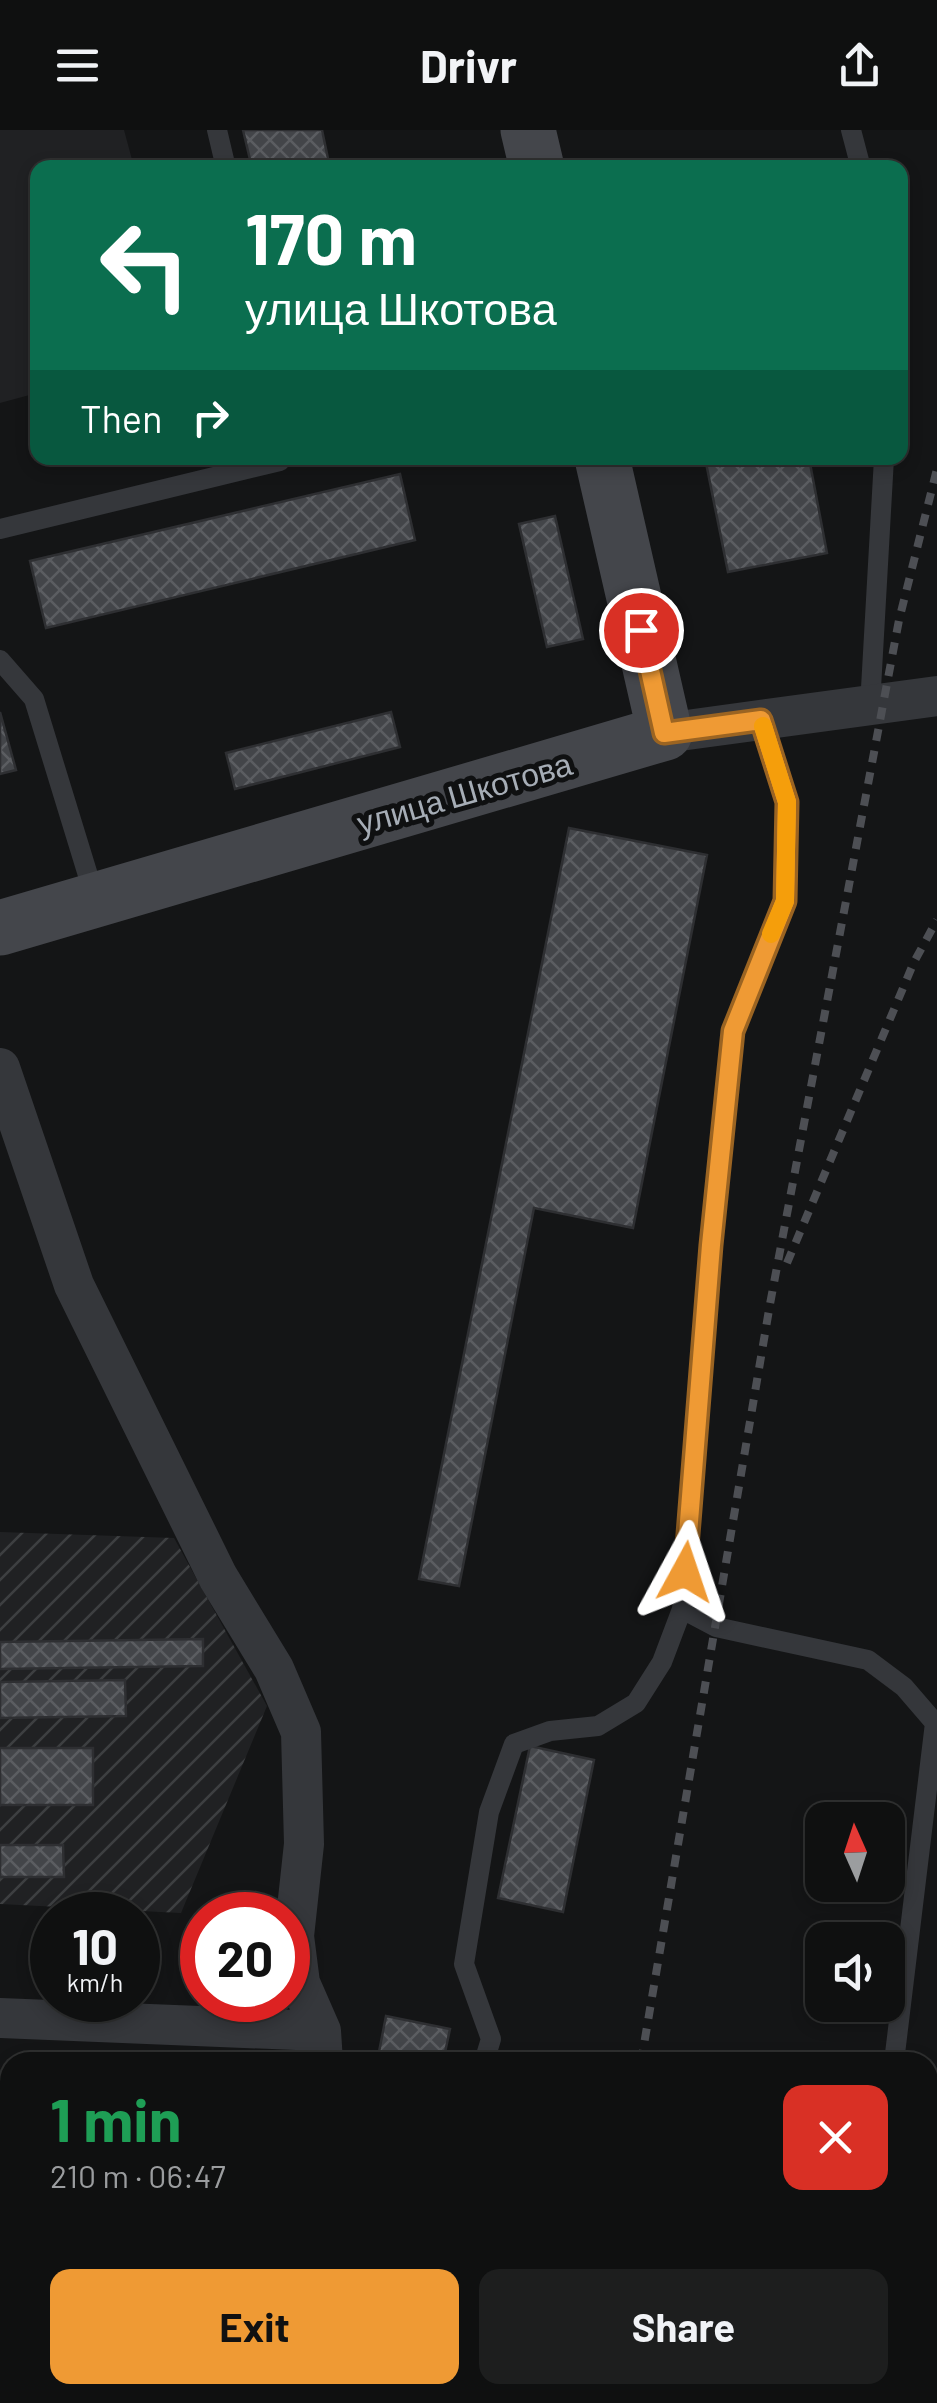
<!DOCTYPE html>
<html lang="en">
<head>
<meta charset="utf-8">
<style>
	:root { --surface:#0f1010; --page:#1d1e1e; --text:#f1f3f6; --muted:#9b9d9f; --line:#2f3030; --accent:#ef9a34 }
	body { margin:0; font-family:Barlow,sans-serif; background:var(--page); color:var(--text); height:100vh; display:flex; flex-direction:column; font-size:38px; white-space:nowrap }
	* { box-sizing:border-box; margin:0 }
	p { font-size:32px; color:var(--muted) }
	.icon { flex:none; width:55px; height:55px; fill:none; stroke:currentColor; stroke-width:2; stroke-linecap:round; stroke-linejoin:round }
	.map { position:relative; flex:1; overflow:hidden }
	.drawer { position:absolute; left:0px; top:1922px; width:938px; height:352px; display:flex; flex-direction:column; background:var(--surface); border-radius:30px 30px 0 0; box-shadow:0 5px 15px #0003,0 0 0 2px var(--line) }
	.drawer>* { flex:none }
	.banner { position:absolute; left:30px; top:30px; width:878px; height:305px; border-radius:20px; box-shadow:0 5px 15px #0003,0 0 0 2px var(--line); background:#0b6e4f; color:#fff; overflow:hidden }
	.needle { width:65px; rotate:357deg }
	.tools { position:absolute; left:805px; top:1672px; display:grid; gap:20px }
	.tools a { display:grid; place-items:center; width:100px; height:100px; border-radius:20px; background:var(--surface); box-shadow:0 5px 15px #0003,0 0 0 2px var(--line); font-size:50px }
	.speed { position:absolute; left:30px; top:1762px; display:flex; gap:20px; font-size:50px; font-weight:700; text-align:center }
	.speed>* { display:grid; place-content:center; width:130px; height:130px; border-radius:50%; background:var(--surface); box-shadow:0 5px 15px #0003,0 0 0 2px var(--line); line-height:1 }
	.speed small { font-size:25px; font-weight:400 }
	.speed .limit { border:15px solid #d22; background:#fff; color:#111 }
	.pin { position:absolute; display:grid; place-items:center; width:85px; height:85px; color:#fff; margin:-42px; border:5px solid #fff; border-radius:50%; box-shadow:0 2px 10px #0007 }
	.me { position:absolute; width:110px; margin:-55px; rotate:5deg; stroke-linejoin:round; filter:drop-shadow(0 0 8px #0008) }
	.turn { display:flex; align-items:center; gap:35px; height:210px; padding:0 50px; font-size:45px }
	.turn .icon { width:130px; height:130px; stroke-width:2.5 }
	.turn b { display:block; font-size:70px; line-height:85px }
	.then { display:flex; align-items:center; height:95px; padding:0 50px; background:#0003; gap:20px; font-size:38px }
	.round { display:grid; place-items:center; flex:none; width:105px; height:105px; border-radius:20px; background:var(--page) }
	.head { display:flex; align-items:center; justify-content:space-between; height:170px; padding:0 50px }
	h1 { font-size:60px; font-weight:700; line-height:75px; color:#1e9e55 }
	.primary-button { display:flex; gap:20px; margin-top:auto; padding:20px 50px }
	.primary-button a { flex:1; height:115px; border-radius:20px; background:var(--accent); color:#111; font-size:40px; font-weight:700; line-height:115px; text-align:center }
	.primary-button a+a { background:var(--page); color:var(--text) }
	header { display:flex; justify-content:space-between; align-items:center; height:130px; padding:0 50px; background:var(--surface); font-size:45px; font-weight:700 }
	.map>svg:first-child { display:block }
	.built { fill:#202123 }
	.industrial { fill:url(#industrial-furrows) }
	.building { fill:url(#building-cross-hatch); stroke:#2e2f32; stroke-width:2.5 }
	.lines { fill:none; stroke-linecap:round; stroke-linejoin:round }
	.lane { stroke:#35373b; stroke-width:20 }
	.street { stroke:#35373b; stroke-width:40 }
	.secondary { stroke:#44464b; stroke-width:55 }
	.rail { stroke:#4d4f54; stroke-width:8; stroke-dasharray:12 10; stroke-linecap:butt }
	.route-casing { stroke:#9b6422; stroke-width:25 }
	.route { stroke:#ef9a34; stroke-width:18 }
	.slow { stroke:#f59e0b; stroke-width:18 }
	.labels { text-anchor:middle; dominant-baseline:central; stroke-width:10; stroke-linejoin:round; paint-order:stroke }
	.street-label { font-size:32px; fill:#a6adb6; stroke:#0f1011 }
</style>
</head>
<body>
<header><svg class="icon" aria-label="menu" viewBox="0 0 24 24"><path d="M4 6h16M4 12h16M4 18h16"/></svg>Drivr<svg class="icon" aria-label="share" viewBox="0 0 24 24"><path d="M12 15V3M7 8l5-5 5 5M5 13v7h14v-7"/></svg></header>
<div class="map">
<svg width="937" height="2273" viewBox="0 0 937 2273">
	<defs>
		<pattern id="industrial-furrows" width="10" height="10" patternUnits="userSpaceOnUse" patternTransform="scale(2.5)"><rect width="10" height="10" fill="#202123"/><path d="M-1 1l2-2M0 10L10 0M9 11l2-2" fill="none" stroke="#3d3f41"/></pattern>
		<pattern id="building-cross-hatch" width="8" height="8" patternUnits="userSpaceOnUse" patternTransform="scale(2.5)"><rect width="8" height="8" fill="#434549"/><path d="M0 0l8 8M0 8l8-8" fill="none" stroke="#5b5d61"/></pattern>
	</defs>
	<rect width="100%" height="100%" fill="#141516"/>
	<!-- built -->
	<path class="built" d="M0 0H124L134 37 38 38 37 263 0 273Z"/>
	<!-- industrial -->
	<path class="industrial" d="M0 1402 174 1408 267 1576 181 1783 0 1774Z"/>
	<!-- building -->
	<path class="building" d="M243 0H322L330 38H252Z
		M705 328H809L827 423 728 442Z
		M400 344 415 410 46 498 30 431Z
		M555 386 583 509 547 517 519 394Z
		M0 582 16 640 0 644Z
		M391 582 400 617 235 659 226 623Z
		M569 698 707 725 633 1098 534 1078 459 1456 419 1449Z
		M203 1509V1536L0 1539V1512Z
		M125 1550 126 1586 0 1588V1552Z
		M530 1616 594 1630 563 1782 498 1768Z
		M0 1618H93V1675H0Z
		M0 1715H63L64 1747H0Z
		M386 1886 450 1899 443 1932H377Z
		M928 2098 937 2100V2251L932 2273H915L874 2265H928Z"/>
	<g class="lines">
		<!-- lane -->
		<path class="lane" d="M217 0 226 38
			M851 0 861 38
			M0 399 280 331 282 328
			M0 530 34 569 95 768
			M870 576 884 328
			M761 590 787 672 785 771 733 901 711 1115 682 1479 716 1497 868 1530 904 1557 935 1593 894 1932
			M484 1932 491 1909 464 1834 489 1682 514 1614 550 1601 598 1596 636 1573 662 1532 682 1479
			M847 2273 848 2265"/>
		<!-- street -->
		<path class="street" d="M665 603 937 566
			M0 938 74 1155 218 1447 274 1539 301 1602 304 1714 294 1806 300 1853 321 1901 323 1932
			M0 1888 321 1901
			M285 2265V2273"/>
		<!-- secondary -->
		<path class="secondary" d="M528 0 537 38
			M0 798 665 603 602 328"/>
		<!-- rail -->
		<path class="rail" d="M787 1133 914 832 937 790
			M641 1932 770 1174 899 490 937 339
			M582 2273 583 2265"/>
	</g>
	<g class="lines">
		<!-- route casing -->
		<g class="route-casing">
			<path id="route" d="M641 500 664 603 761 590 787 672 785 771 733 901 711 1115 685 1442"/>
		</g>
		<!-- route -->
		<use href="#route" class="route"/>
		<!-- slow -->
		<path class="slow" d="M763 596 787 672 785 771 771 804"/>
	</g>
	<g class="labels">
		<!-- street labels -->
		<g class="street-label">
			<text transform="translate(464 662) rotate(-16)">улица Шкотова</text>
		</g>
	</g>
</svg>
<div class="tools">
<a><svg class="needle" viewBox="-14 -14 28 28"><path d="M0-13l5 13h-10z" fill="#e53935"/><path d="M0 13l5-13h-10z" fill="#9b9d9f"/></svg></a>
<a><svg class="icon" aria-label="sound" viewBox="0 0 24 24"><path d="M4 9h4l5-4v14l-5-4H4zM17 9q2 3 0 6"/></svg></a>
</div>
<div class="speed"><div>10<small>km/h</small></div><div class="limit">20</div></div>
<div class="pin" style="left:641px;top:500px;background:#d93025"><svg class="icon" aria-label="arrive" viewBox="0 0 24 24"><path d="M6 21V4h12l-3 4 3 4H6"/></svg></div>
<svg class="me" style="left:685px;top:1442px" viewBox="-20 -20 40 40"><path d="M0-17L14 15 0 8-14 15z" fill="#ef9a34" stroke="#fff" stroke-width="4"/></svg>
<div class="banner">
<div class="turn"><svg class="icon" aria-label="left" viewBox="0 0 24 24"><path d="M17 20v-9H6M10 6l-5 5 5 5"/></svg><div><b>170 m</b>улица Шкотова</div></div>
<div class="then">Then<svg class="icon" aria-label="right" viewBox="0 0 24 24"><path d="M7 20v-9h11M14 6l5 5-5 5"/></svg></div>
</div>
<section class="drawer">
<div class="head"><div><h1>1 min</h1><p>210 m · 06:47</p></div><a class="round" style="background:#d93025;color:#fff"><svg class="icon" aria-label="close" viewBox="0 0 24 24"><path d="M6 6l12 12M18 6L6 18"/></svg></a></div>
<div class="primary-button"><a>Exit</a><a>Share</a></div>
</section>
</div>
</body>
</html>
